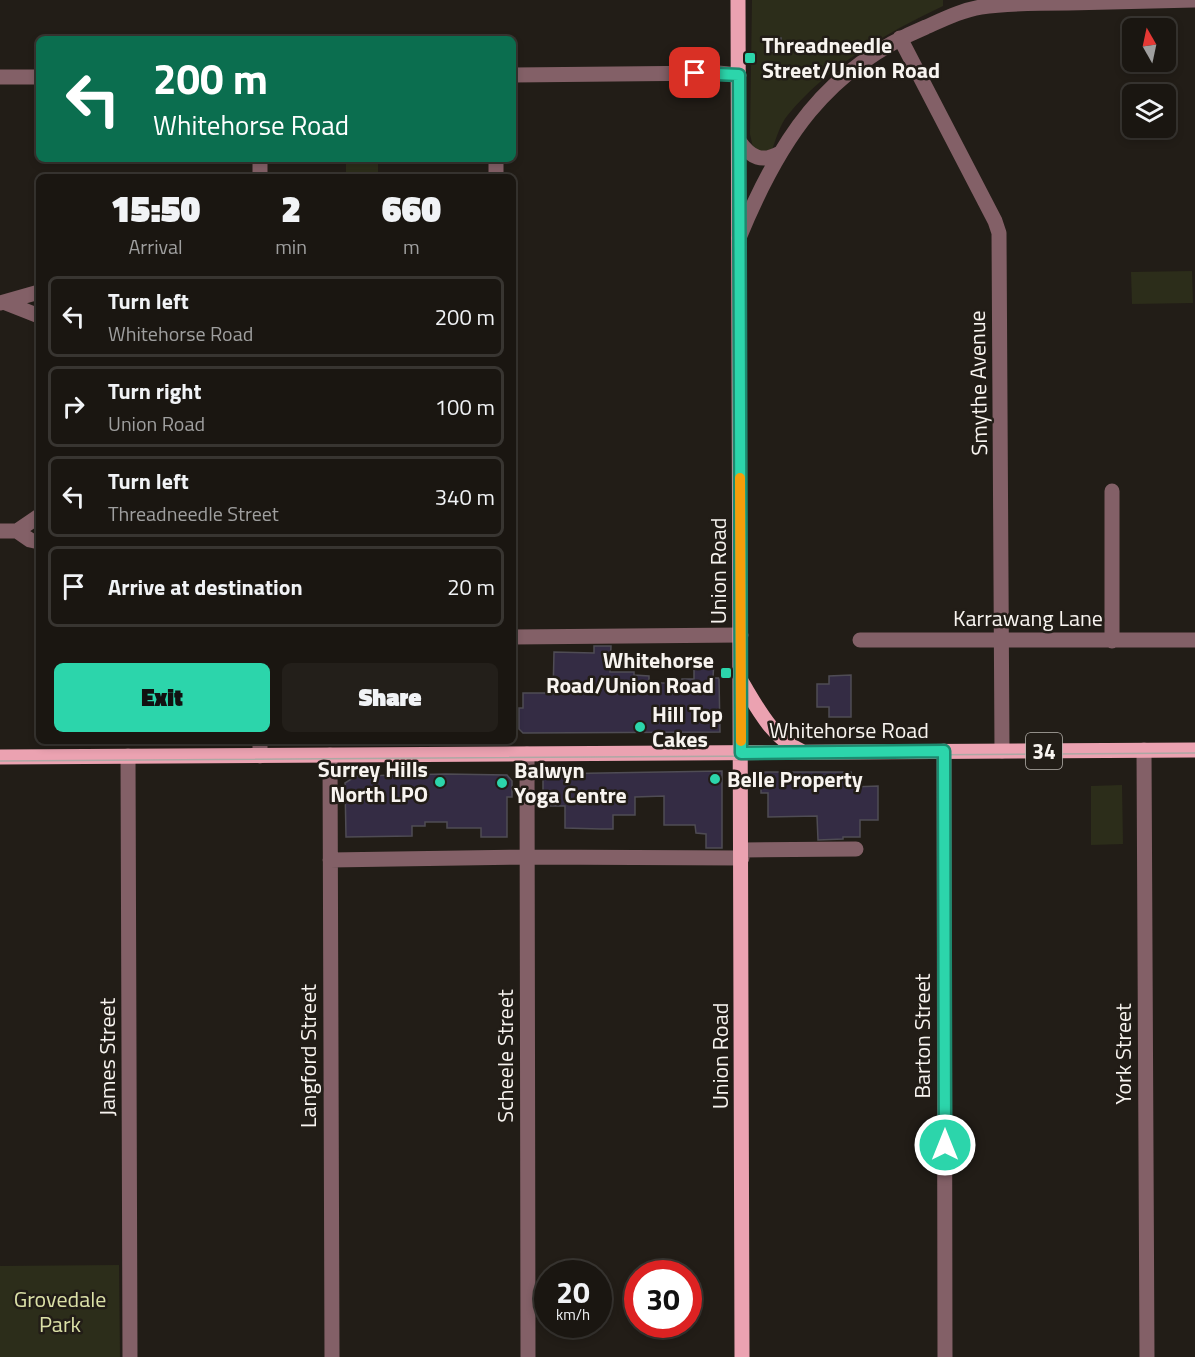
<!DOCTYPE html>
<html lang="en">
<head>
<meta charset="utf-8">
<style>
	:root { --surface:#1a1611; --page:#231f1a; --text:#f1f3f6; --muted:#9f9f9f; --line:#383531; --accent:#2cd5ab }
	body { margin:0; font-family:"Titillium Web",sans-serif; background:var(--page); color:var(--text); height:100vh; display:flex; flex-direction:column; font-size:22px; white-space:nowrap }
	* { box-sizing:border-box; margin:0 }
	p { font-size:20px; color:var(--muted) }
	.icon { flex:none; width:33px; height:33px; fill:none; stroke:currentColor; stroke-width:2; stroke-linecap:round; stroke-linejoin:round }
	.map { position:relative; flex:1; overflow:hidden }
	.details { position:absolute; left:36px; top:174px; width:480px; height:570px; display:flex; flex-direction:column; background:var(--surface); border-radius:9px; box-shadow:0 3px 9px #0003,0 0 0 2px var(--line) }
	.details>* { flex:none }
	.banner { position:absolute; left:36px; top:36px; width:480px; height:126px; border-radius:9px; box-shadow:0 3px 9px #0003,0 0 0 2px var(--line); background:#0b6e4f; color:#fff; overflow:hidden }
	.needle { width:39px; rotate:351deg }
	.tools { position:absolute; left:1122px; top:18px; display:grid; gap:12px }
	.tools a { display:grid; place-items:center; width:54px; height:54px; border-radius:9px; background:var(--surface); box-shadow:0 3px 9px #0003,0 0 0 2px var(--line); font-size:30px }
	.speed { position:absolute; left:534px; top:1260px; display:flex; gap:12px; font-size:30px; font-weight:700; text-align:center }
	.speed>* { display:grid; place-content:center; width:78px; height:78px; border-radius:50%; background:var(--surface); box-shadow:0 3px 9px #0003,0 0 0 2px var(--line); line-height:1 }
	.speed small { font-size:15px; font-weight:400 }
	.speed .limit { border:9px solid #d22; background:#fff; color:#111 }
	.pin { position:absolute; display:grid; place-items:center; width:51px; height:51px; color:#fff; margin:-26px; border-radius:12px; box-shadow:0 3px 9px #0006 }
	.me { position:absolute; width:66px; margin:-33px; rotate:0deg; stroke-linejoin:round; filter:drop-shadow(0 0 4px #0008) }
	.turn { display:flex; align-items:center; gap:21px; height:126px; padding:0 18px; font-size:27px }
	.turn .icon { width:78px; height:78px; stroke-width:2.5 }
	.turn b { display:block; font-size:42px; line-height:51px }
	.eta { display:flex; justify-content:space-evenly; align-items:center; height:102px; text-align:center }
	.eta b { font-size:36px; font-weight:800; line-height:42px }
	.button { display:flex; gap:12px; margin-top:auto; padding:12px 18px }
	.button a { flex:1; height:69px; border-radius:9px; background:var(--accent); color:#111; font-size:24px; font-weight:800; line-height:69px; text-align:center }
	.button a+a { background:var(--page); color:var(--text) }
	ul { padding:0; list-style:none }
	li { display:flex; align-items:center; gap:18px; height:81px; margin:0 12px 9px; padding:0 6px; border:3px solid var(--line); border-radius:9px }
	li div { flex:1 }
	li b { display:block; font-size:22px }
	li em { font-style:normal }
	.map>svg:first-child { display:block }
	.green { fill:#2c2d1a }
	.building { fill:#342c44; stroke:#4f4c54; stroke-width:1.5 }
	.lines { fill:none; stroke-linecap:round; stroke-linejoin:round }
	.minor { stroke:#836067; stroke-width:15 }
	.major { stroke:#eba2b1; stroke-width:15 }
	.tram { stroke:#ada8a4; stroke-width:1.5 }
	.route-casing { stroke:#1d8a6f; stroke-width:15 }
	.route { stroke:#2cd5ab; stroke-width:10 }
	.slow { stroke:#f59e0b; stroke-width:10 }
	.poi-dot { fill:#2cd5ab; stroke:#221d17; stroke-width:2 }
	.labels { text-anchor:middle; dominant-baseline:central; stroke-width:5; stroke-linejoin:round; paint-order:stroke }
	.shield { fill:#221d17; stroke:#b8b4af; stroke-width:1.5 }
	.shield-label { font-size:21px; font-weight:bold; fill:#f8f4f0 }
	.poi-label { font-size:22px; font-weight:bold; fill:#f8f4f0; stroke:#221d17; text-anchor:start }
	.street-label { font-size:22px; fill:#f8f4f0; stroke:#221d17 }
	.park-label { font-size:22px; fill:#dbe0a7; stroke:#221d17 }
</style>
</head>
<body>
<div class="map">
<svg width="1195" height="1357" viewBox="0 0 1195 1357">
	<rect width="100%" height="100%" fill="#221d17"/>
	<!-- green -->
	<path class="green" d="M752 0H943V6C886 33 828 66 787 116 780 125 776 139 772 150L754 152 750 134Z
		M346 164H378V177H346Z
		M1192 271 1193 303 1132 304 1131 272Z
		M1122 785 1123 844 1091 845V786Z
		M119 1265 120 1357H0V1266Z"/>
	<!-- building -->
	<path class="building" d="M768 38H781V51H768Z
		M594 646H611L610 672H634V675L649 676V683H682V679H694V660H714L713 678H719L720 732 523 733 519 729V708H523V693H553L554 652 594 653Z
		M851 675V717H829V707H817V684H829V676Z
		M722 771V848H706V834L696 833 695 825H664V796L635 797V815H613V829H601L565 828V806H546V793H543V774Z
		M761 772H851L852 787 878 786V820H860V837H843V839L818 840 817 816 768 817V793H761Z
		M445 774 507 775 512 781V797H507V837H481V828H447V822H425V826H412V836L346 837 345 783 356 776Z"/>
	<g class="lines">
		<!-- minor -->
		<path class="minor" d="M900 38 995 221 999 233 1002 751
			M513 75 718 73 739 75
			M0 77H39
			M739 141C751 158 762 163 780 153
			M496 159V177
			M260 177V159
			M739 238C779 140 825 69 926 27 944 19 962 10 981 7 1010 3 1039 3 1068 3 1110 2 1153 1 1195 0
			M0 303 39 292
			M6 303 39 316
			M39 516 17 531 30 540 39 542
			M0 531H17
			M513 637 741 635
			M860 640H1195
			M1112 641V491
			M1144 750 1147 1357
			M944 751 945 1357
			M527 754 528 1357
			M330 755 332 1357
			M128 756 130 1357
			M260 756V741
			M742 850 856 849
			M330 860 527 857 742 858"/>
		<!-- major -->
		<path class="major" d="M738 0 742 1357
			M741 681C758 709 772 738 803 752
			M0 757 1195 750"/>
		<!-- tram -->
		<path class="tram" d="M0 761 1195 753"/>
	</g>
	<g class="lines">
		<!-- route casing -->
		<g class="route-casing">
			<path id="route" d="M695 73 739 75 741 753 944 751 945 1145"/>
		</g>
		<!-- route -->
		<use href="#route" class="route"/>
		<!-- slow -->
		<path class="slow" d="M740 478 741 741"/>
	</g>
	<!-- markers -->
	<g class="poi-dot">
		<rect x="744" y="52" width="12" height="12" rx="3"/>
		<rect x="720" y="667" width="12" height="12" rx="3"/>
		<circle cx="640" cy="727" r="6"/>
		<circle cx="715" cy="779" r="6"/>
		<circle cx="440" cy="782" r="6"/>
		<circle cx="502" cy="783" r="6"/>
	</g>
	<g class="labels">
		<!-- shield labels -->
		<rect class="shield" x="1026" y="733" width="36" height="36" rx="4.5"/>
		<g class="shield-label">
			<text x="1044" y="751">34</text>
		</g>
		<!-- poi labels -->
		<g class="poi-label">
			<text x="762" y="45">Threadneedle<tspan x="762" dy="25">Street/Union Road</tspan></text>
			<text x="714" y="660" text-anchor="end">Whitehorse<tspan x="714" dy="25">Road/Union Road</tspan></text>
			<text x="652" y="714">Hill Top<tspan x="652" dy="25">Cakes</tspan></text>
			<text x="428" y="769" text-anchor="end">Surrey Hills<tspan x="428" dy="25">North LPO</tspan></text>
			<text x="514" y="770">Balwyn<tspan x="514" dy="25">Yoga Centre</tspan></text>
			<text x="727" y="779">Belle Property</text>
		</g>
		<!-- street labels -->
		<g class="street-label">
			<text transform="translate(978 383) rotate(-91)">Smythe Avenue</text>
			<text transform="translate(718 571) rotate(-90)">Union Road</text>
			<text x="1028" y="618">Karrawang Lane</text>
			<text x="849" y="730">Whitehorse Road</text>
			<text transform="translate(922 1036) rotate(-90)">Barton Street</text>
			<text transform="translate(1123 1054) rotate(-90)">York Street</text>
			<text transform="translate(308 1056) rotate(-90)">Langford Street</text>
			<text transform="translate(505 1056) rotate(-90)">Scheele Street</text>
			<text transform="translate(720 1056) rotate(-90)">Union Road</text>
			<text transform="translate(107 1057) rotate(-90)">James Street</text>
		</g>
		<!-- park labels -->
		<g class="park-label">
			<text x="60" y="1299">Grovedale<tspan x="60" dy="25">Park</tspan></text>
		</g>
	</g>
</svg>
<div class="tools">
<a><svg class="needle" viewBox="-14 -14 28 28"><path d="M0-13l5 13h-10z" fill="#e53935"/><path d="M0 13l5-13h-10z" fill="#9f9f9f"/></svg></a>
<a><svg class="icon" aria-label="layers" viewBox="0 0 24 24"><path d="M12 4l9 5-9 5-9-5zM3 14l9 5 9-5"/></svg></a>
</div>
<div class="speed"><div>20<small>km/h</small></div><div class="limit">30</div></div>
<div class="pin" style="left:695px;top:73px;background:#d93025"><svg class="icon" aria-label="arrive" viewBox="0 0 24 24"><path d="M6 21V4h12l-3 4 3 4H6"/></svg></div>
<svg class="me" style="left:945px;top:1145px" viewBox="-20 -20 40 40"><circle r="17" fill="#2cd5ab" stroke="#fff" stroke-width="3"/><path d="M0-11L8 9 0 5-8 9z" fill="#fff"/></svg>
<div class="banner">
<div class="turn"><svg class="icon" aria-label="left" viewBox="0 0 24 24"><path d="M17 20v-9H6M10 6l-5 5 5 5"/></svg><div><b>200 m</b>Whitehorse Road</div></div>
</div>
<section class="details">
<div class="eta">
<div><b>15:50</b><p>Arrival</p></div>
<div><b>2</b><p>min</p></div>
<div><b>660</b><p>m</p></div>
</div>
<ul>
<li><svg class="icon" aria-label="left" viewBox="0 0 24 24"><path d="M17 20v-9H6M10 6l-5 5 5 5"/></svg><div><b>Turn left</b><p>Whitehorse Road</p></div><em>200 m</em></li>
<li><svg class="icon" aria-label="right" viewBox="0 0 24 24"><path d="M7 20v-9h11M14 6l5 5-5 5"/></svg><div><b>Turn right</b><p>Union Road</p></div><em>100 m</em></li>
<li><svg class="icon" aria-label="left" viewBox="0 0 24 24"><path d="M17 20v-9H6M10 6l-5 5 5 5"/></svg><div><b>Turn left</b><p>Threadneedle Street</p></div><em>340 m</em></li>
<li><svg class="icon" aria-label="arrive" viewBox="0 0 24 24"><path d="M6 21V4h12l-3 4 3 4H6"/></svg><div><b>Arrive at destination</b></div><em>20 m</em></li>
</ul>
<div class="button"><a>Exit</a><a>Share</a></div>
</section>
</div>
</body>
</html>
